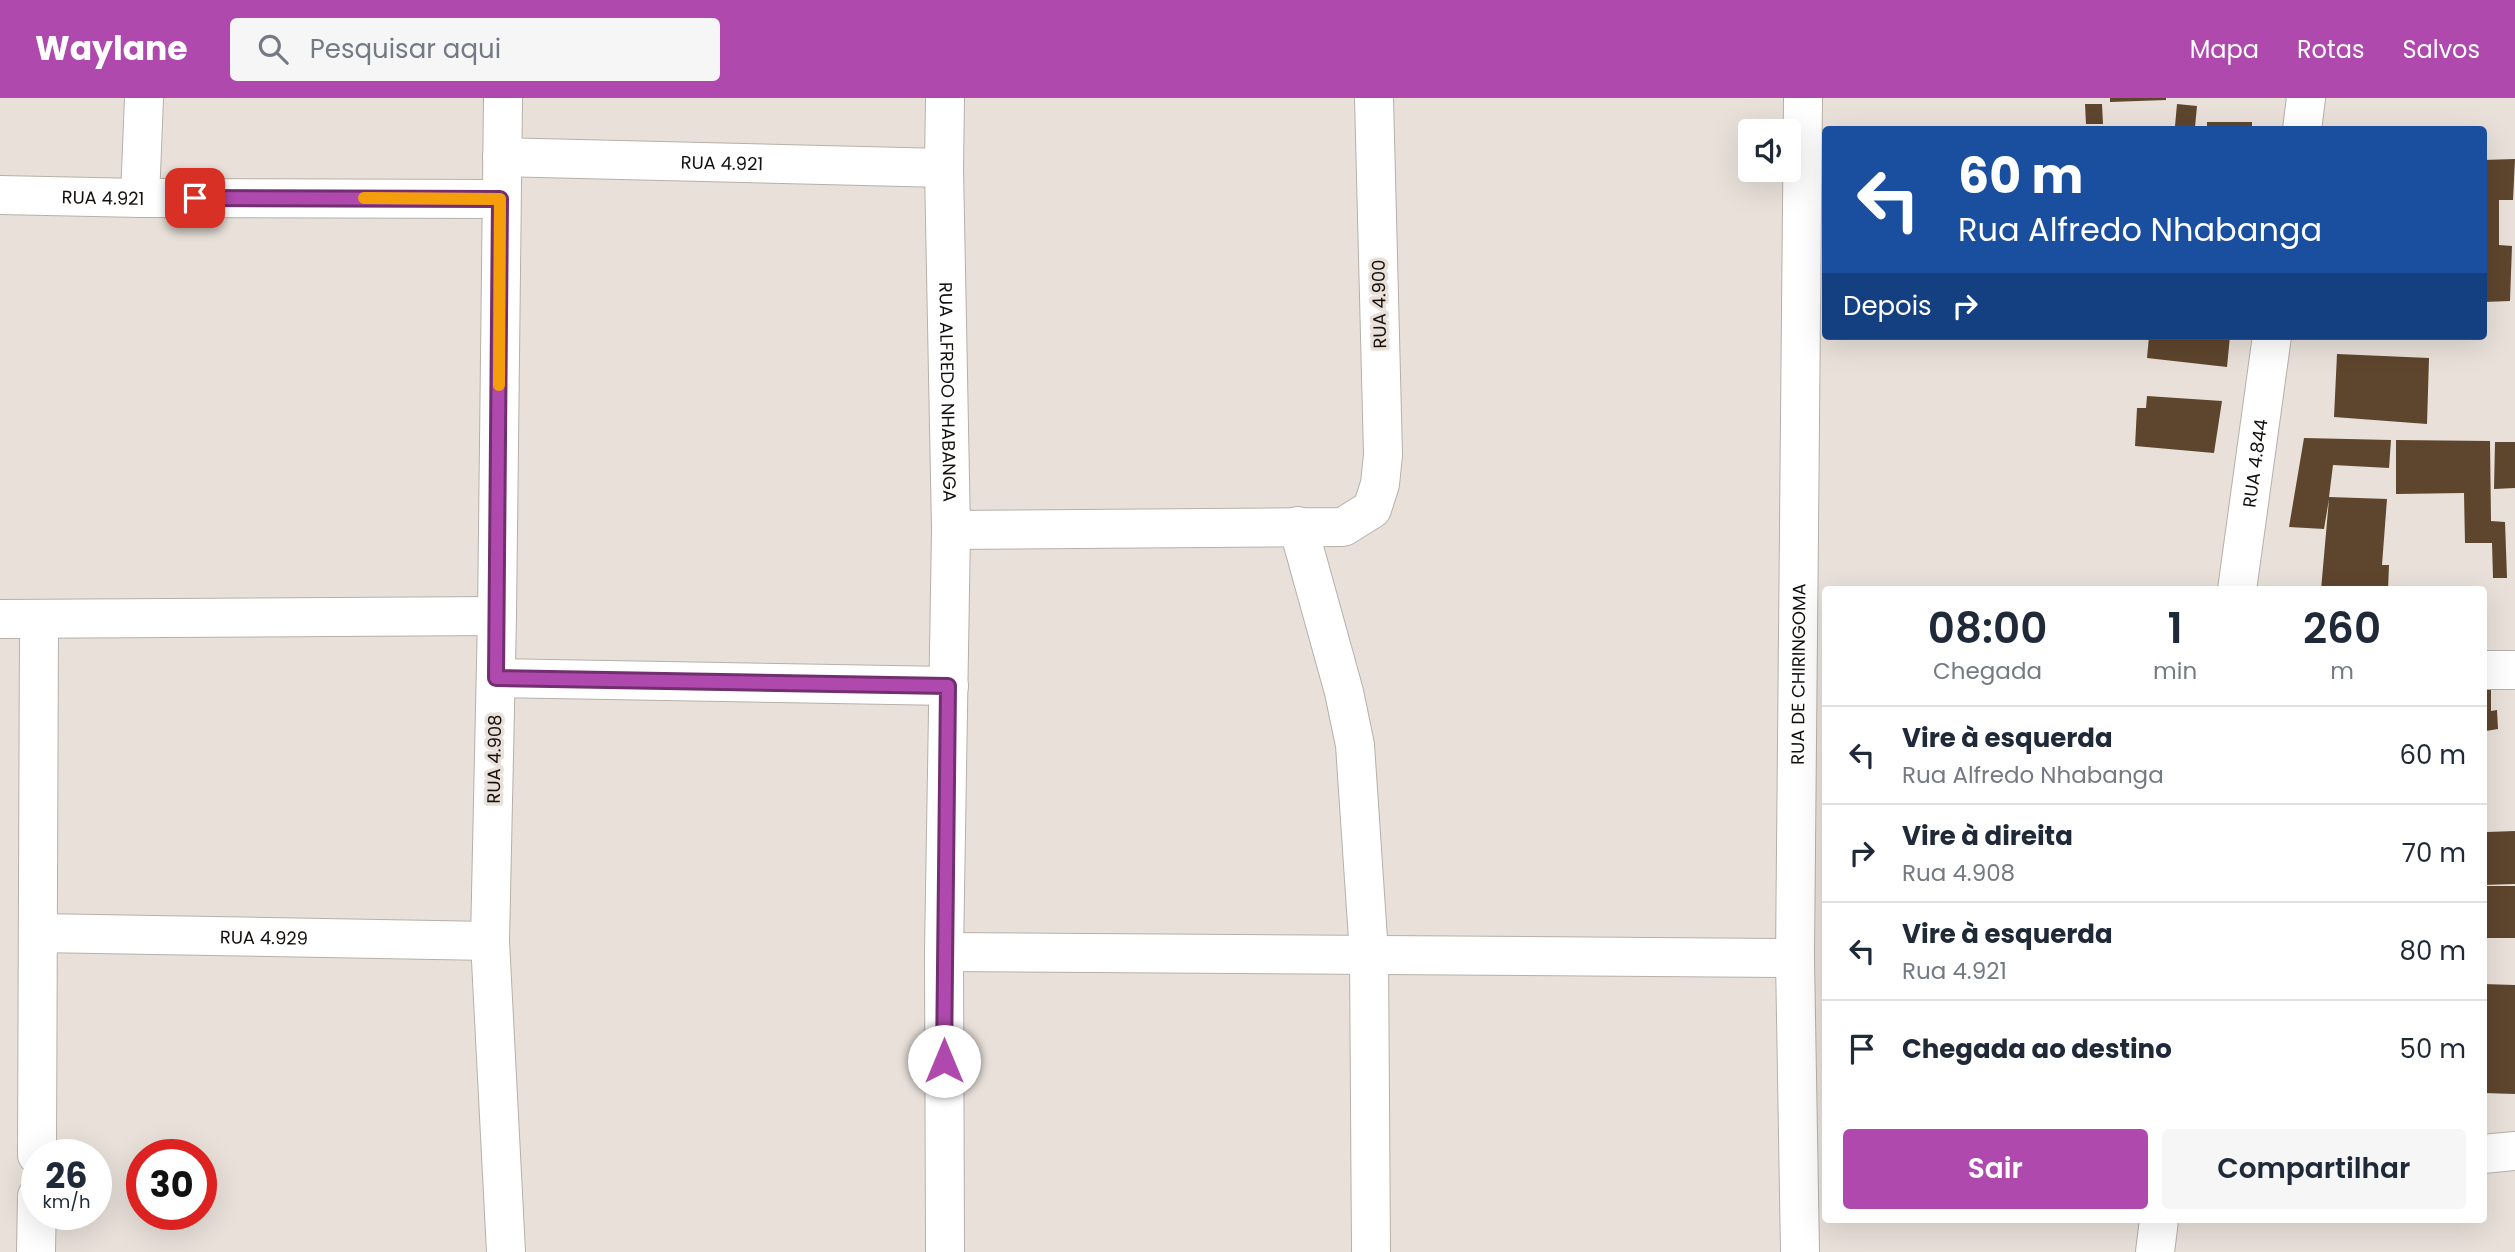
<!DOCTYPE html>
<html lang="pt">
<head>
<meta charset="utf-8">
<style>
	:root { --surface:#fff; --page:#f6f6f7; --text:#1f2937; --muted:#747a83; --line:#e0e1e3; --accent:#af49ad }
	body { margin:0; font-family:Poppins,sans-serif; background:var(--page); color:var(--text); height:100vh; display:flex; flex-direction:column; font-size:26px; white-space:nowrap }
	* { box-sizing:border-box; margin:0 }
	p { font-size:23px; color:var(--muted) }
	.icon { flex:none; width:38px; height:38px; fill:none; stroke:currentColor; stroke-width:2; stroke-linecap:round; stroke-linejoin:round }
	.map { position:relative; flex:1; overflow:hidden }
	.side { position:absolute; left:1822px; top:488px; width:665px; height:637px; display:flex; flex-direction:column; background:var(--surface); border-radius:7px; box-shadow:0 7px 28px #0002 }
	.side>* { flex:none }
	.banner { position:absolute; left:1822px; top:28px; width:665px; height:214px; border-radius:7px; box-shadow:0 7px 28px #0002; background:#1a4fa0; color:#fff; overflow:hidden }
	.controls { position:absolute; left:1738px; top:21px; display:grid; gap:14px }
	.controls a { display:grid; place-items:center; width:63px; height:63px; border-radius:7px; background:var(--surface); box-shadow:0 7px 28px #0002; font-size:35px }
	.speed { position:absolute; left:21px; top:1041px; display:flex; gap:14px; font-size:35px; font-weight:700; text-align:center }
	.speed>* { display:grid; place-content:center; width:91px; height:91px; border-radius:50%; background:var(--surface); box-shadow:0 7px 28px #0002; line-height:1 }
	.speed small { font-size:18px; font-weight:400 }
	.speed .limit { border:10px solid #d22; background:#fff; color:#111 }
	.pin { position:absolute; display:grid; place-items:center; width:60px; height:60px; color:#fff; margin:-30px; border-radius:14px; box-shadow:0 4px 10px #0006 }
	.me { position:absolute; width:77px; margin:-38px; rotate:0deg; stroke-linejoin:round; filter:drop-shadow(0 0 5px #0008) }
	.turn { display:flex; align-items:center; gap:24px; height:147px; padding:0 21px; font-size:32px }
	.turn .icon { width:91px; height:91px; stroke-width:2.5 }
	.turn b { display:block; font-size:49px; line-height:60px }
	.then { display:flex; align-items:center; height:66px; padding:0 21px; background:#0003; gap:14px; font-size:26px }
	.eta { display:flex; justify-content:space-evenly; align-items:center; height:119px; text-align:center }
	.eta b { font-size:42px; font-weight:600; line-height:49px }
	.action { display:flex; gap:14px; margin-top:auto; padding:14px 21px }
	.action a { flex:1; height:80px; border-radius:7px; background:var(--accent); color:#fff; font-size:28px; font-weight:600; line-height:80px; text-align:center }
	.action a+a { background:var(--page); color:var(--text) }
	ul { padding:0; list-style:none }
	li { display:flex; align-items:center; gap:21px; height:98px; padding:0 21px; border-top:2px solid var(--line) }
	li div { flex:1 }
	li b { display:block; font-size:26px }
	li em { font-style:normal }
	header { display:flex; align-items:center; gap:42px; box-sizing:border-box; height:98px; padding:0 35px; background:var(--accent); color:#fff }
	header strong { font-size:33px }
	nav { display:flex; gap:38px; margin-inline-start:auto; font-size:24px }
	.search { width:490px; height:63px; background:var(--page); display:flex; align-items:center; gap:18px; box-sizing:border-box; padding:0 24px; border-radius:7px; color:var(--muted); font-size:26px }
	.map>svg:first-child { display:block }
	.building { fill:#5e452d }
	.lines { fill:none; stroke-linecap:round; stroke-linejoin:round }
	.minor-casing { stroke:#b7b0a9; stroke-width:40 }
	.minor { stroke:#fff; stroke-width:38 }
	.route-casing { stroke:#722f70; stroke-width:18 }
	.route { stroke:#af49ad; stroke-width:12 }
	.slow { stroke:#f59e0b; stroke-width:12 }
	.labels { text-anchor:middle; dominant-baseline:central; stroke-width:7; stroke-linejoin:round; paint-order:stroke }
	.street-label { font-size:18px; fill:#13100e; stroke:#e8e0d9 }
</style>
</head>
<body>
<header>
<strong>Waylane</strong>
<div class="search"><svg class="icon" aria-label="search" viewBox="0 0 24 24"><circle cx="10" cy="10" r="6"/><path d="M15 15l6 6"/></svg>Pesquisar aqui</div>
<nav><a>Mapa</a><a>Rotas</a><a>Salvos</a></nav>
</header>
<div class="map">
<svg width="2515" height="1154" viewBox="0 0 2515 1154">
	<rect width="100%" height="100%" fill="#e8e0d9"/>
	<!-- building -->
	<path class="building" d="M2110 0H2166V2L2110 4Z
		M2085 6H2102L2103 26H2086Z
		M2177 6 2197 8 2195 29 2175 28Z
		M2207 24H2252V32H2207Z
		M2515 61 2513 102H2499V147L2512 148 2510 203 2483 204V62Z
		M2149 238H2230L2227 269 2147 260Z
		M2337 256 2429 260 2427 326 2334 319Z
		M2147 298 2222 303 2214 355 2135 348 2137 310H2146Z
		M2304 340 2391 342 2389 370 2333 367 2329 399 2387 401 2382 467H2389L2388 492H2321L2329 401 2324 431 2289 429Z
		M2396 342 2490 343 2491 423 2505 424 2507 480H2493L2492 445H2465L2464 395 2396 396Z
		M2495 344H2515V390L2494 391Z
		M2491 590V613L2497 612 2498 631 2486 633 2487 734 2515 733V786L2483 787V591Z
		M2483 788H2515V840H2483Z
		M2483 886 2515 887V996L2483 995Z"/>
	<g class="lines">
		<!-- minor casing -->
		<g class="minor-casing">
			<g id="minor">
				<path d="M503 0 497 518 490 843 506 1154"/>
				<path id="s1" d="M945 0 944 70 951 432 944 854 945 1154"/>
				<path d="M2302 32 2306 0"/>
				<path id="s2" d="M502 59 944 70"/>
				<path id="s3" d="M0 97 140 100 500 101"/>
				<path d="M140 100 144 0"/>
				<path d="M1298 428 1344 594 1355 647 1369 856 1371 1154"/>
				<path d="M951 432 1343 429 1372 411 1380 386 1383 357 1374 0"/>
				<path id="s4" d="M2237 492 2272 238"/>
				<path d="M0 521 497 518"/>
				<path d="M2483 572H2515"/>
				<path d="M496 580 949 588"/>
				<path id="s5" d="M38 835 490 843"/>
				<path d="M944 854 1795 860"/>
				<path d="M2483 1056 2515 1053"/>
				<path d="M37 1057 39 521"/>
				<path d="M36 1154 37 1098"/>
				<path id="s6" d="M1800 1154 1795 860 1803 0"/>
				<path d="M2155 1154 2159 1122"/>
			</g>
		</g>
		<!-- minor -->
		<use href="#minor" class="minor"/>
	</g>
	<g class="lines">
		<!-- route casing -->
		<g class="route-casing">
			<path id="route" d="M195 100 500 101 496 580 948 588 944 963"/>
		</g>
		<!-- route -->
		<use href="#route" class="route"/>
		<!-- slow -->
		<path class="slow" d="M364 100 500 101 499 287"/>
	</g>
	<g class="labels">
		<!-- street labels -->
		<g class="street-label">
			<text stroke="none"><textPath href="#s2" startOffset="220">RUA 4.921</textPath></text>
			<text stroke="none"><textPath href="#s3" startOffset="103">RUA 4.921</textPath></text>
			<text transform="translate(1379 206) rotate(-91)">RUA 4.900</text>
			<text stroke="none"><textPath href="#s1" startOffset="294">RUA ALFREDO NHABANGA</textPath></text>
			<text stroke="none"><textPath href="#s4" startOffset="128">RUA 4.844</textPath></text>
			<text stroke="none"><textPath href="#s6" startOffset="578">RUA DE CHIRINGOMA</textPath></text>
			<text transform="translate(494 661) rotate(-89)">RUA 4.908</text>
			<text stroke="none"><textPath href="#s5" startOffset="226">RUA 4.929</textPath></text>
		</g>
	</g>
</svg>
<div class="controls">
<a><svg class="icon" aria-label="sound" viewBox="0 0 24 24"><path d="M4 9h4l5-4v14l-5-4H4zM17 9q2 3 0 6"/></svg></a>
</div>
<div class="speed"><div>26<small>km/h</small></div><div class="limit">30</div></div>
<div class="pin" style="left:195px;top:100px;background:#d93025"><svg class="icon" aria-label="arrive" viewBox="0 0 24 24"><path d="M6 21V4h12l-3 4 3 4H6"/></svg></div>
<svg class="me" style="left:944px;top:963px" viewBox="-20 -20 40 40"><circle r="19" fill="#fff"/><path d="M0-13L10 11 0 6-10 11z" fill="#af49ad"/></svg>
<div class="banner">
<div class="turn"><svg class="icon" aria-label="left" viewBox="0 0 24 24"><path d="M17 20v-9H6M10 6l-5 5 5 5"/></svg><div><b>60 m</b>Rua Alfredo Nhabanga</div></div>
<div class="then">Depois<svg class="icon" aria-label="right" viewBox="0 0 24 24"><path d="M7 20v-9h11M14 6l5 5-5 5"/></svg></div>
</div>
<section class="side">
<div class="eta">
<div><b>08:00</b><p>Chegada</p></div>
<div><b>1</b><p>min</p></div>
<div><b>260</b><p>m</p></div>
</div>
<ul>
<li><svg class="icon" aria-label="left" viewBox="0 0 24 24"><path d="M17 20v-9H6M10 6l-5 5 5 5"/></svg><div><b>Vire à esquerda</b><p>Rua Alfredo Nhabanga</p></div><em>60 m</em></li>
<li><svg class="icon" aria-label="right" viewBox="0 0 24 24"><path d="M7 20v-9h11M14 6l5 5-5 5"/></svg><div><b>Vire à direita</b><p>Rua 4.908</p></div><em>70 m</em></li>
<li><svg class="icon" aria-label="left" viewBox="0 0 24 24"><path d="M17 20v-9H6M10 6l-5 5 5 5"/></svg><div><b>Vire à esquerda</b><p>Rua 4.921</p></div><em>80 m</em></li>
<li><svg class="icon" aria-label="arrive" viewBox="0 0 24 24"><path d="M6 21V4h12l-3 4 3 4H6"/></svg><div><b>Chegada ao destino</b></div><em>50 m</em></li>
</ul>
<div class="action"><a>Sair</a><a>Compartilhar</a></div>
</section>
</div>
</body>
</html>
